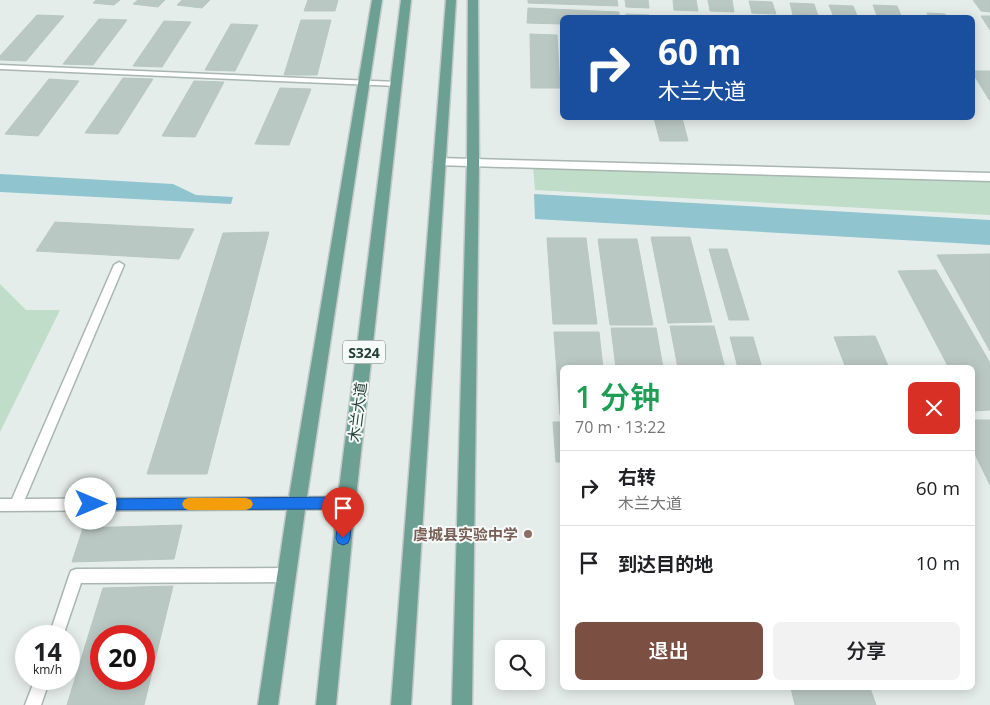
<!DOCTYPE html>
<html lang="zh">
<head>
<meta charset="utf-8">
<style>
	:root { --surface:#fff; --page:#f2f2f2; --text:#202124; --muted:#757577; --line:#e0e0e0; --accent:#7b4f42 }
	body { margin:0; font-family:"Open Sans","Noto Sans SC",sans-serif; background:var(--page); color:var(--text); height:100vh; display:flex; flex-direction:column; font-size:19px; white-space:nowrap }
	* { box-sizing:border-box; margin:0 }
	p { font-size:16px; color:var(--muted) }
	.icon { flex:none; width:28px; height:28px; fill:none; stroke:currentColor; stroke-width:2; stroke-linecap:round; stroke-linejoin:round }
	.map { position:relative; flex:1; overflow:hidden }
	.side { position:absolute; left:560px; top:365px; width:415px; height:325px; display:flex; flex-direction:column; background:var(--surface); border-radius:8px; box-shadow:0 2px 12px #0003 }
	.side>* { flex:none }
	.banner { position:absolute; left:560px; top:15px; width:415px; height:105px; border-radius:8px; box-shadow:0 2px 12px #0003; background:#1a4fa0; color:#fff; overflow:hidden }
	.fabs { position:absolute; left:495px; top:640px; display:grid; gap:10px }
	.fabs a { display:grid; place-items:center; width:50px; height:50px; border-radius:8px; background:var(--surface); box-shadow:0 2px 12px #0003; font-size:25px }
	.speed { position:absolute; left:15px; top:625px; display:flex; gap:10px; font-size:25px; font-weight:700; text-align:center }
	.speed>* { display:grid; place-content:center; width:65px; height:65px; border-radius:50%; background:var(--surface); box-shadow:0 2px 12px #0003; line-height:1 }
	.speed small { font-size:12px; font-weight:400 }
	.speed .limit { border:8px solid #d22; background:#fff; color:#111 }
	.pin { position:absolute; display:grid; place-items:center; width:42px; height:42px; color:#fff; margin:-51px -21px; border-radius:50% 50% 50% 0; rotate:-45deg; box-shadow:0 0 5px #0007 }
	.pin .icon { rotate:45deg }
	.me { position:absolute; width:55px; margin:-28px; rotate:90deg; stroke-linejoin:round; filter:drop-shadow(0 0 4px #0008) }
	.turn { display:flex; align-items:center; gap:18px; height:105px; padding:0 15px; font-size:22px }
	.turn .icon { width:65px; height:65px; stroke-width:2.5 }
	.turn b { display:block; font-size:35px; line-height:42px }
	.round { display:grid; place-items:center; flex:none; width:52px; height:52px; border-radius:8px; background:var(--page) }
	.head { display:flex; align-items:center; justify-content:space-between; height:85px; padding:0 15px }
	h1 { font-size:30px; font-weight:600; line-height:38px; color:#1e9e55 }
	.primary-button { display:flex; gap:10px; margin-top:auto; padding:10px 15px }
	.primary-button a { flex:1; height:58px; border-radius:8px; background:var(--accent); color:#fff; font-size:20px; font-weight:600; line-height:58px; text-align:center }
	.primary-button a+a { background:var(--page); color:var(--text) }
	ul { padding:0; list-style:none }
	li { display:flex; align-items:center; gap:15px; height:75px; padding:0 15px; border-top:1px solid var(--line) }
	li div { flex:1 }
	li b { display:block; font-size:19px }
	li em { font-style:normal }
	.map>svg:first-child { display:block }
	.green { fill:#bfddc8 }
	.water { fill:#90c5cf }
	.building { fill:#bac8c3; stroke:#b8c7c1; fill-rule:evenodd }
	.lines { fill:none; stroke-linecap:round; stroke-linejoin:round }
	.lane-casing { stroke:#a8b5b1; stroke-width:3 }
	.street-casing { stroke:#a8b5b1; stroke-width:3 }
	.primary-casing { stroke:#c2c9c7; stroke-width:3 }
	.lane { fill:#fff; fill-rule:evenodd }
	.street { fill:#fff; fill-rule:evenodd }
	.primary { fill:#6ca093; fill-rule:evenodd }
	.route { fill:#1a73e8; stroke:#114b97 }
	.slow { fill:#f59e0b }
	.education-dot { fill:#8d6e63; stroke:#f6faf8; stroke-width:2 }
	.labels { text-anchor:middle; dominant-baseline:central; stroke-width:4; stroke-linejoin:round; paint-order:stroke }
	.shield { fill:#f6faf8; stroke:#647772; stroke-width:1 }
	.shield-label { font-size:14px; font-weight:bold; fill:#253f38 }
	.street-label { font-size:15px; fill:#253f38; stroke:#f6faf8 }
	.education-label { font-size:15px; font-weight:bold; fill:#785e54; stroke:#f6faf8; text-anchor:end }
</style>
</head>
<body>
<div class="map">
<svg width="990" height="705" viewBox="0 0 990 705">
	<rect width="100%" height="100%" fill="#e5edea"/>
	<!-- green -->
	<path class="green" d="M533 167 990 181V215L535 190Z
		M0 284 26 310H60L0 432Z"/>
	<!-- water -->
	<path class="water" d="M0 174 173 184 196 195 233 197 231 204 0 192Z
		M534 194 990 220V245L535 219Z"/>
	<!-- building -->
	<path class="building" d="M96 0H120L114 5 93 3Z
		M138 0H165L158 7 133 4Z
		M182 0H210L202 8 177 5Z
		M308 0H338L335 11H304Z
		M528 0H617L618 6 528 3Z
		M625 0H648L649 8 626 7Z
		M673 0H696L698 11 674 10Z
		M708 0H732L734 12 710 11Z
		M973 0H990V12L981 11Z
		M749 1 772 2 776 14 752 13Z
		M790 3 814 4 818 16 793 15Z
		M829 5 853 6 858 18 834 17Z
		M873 5 897 6 902 18H878Z
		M528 8 619 12V18H562V24L527 23Z
		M927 13 945 14 947 18H929Z
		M626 14 649 15V18H626Z
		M37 15 64 16 26 61 0 60V56Z
		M981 16H990V30Z
		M99 19 127 20 93 65 63 64Z
		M301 20H331L317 75H284Z
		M164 21 191 22 162 67 133 66Z
		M231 24 258 25 235 71 205 70Z
		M530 34 557 35 560 88H531Z
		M972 71H990V101L972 72Z
		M123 78 153 79 118 134 85 133Z
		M49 79 79 81 38 136 5 134Z
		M194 81 224 82 195 137 162 136Z
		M280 88 311 89 289 145 255 144Z
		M654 118H682L688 141H660Z
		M55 222 194 229 179 259 36 251Z
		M269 232 207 474H147L223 233Z
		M651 237H690L712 322 668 323Z
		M547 238H586L597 324H553Z
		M598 239H637L653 325H610Z
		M709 249H727L749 320H729Z
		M990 254V351L937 255Z
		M936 270 990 363V410L973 411 972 368H949L898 271Z
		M670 326H714L725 368H678Z
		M611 328H656L663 368H616Z
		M554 332H599L603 368H562V415H560Z
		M875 336 889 368H846L834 337Z
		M730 337H753L762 368H738Z
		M972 420H990V485L972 448Z
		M553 422H562V462H556Z
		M182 525 174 559 72 562 83 528Z
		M173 586 144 705H67L103 588ZM101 636H144V679H101Z
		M791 688H870L876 705H795Z"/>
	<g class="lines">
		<!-- lane casing -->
		<g class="lane-casing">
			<path id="lane" d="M0 65 397 82 401 84 397 86 0 69Z
				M119 262 124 265 25 499 346 497 351 499 353 503 351 507 346 509 0 511V499H12L114 265Z
				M287 568 292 570 294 575 292 580 287 582 81 583 63 636H49L69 576 71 571 76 569Z
				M35 679H50L41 705H25Z"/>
		</g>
		<!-- street casing -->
		<g class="street-casing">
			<path id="street" d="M439 158 990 173V181L435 165 433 162Z"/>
		</g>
		<!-- primary casing -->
		<g class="primary-casing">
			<path id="primary" d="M372 0H382L306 503 278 705H258L288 503Z
				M401 0H411L356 497 336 705H316L338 497Z
				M446 0H456L411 705H391Z
				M468 0H478L479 163 472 705H452L467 163Z"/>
		</g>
		<!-- lane -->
		<use href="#lane" class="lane"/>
		<!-- street -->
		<use href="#street" class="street"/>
		<!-- primary -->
		<use href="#primary" class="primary"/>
	</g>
	<!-- route -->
	<path class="route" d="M346 497 351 499 353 503 350 538 348 543 343 545 338 543 336 538 339 509 91 510 86 509 84 504 86 500 91 499Z"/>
	<!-- slow -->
	<path class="slow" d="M188 498H246L251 500 253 504 251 508 246 510H188L184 508 182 504 184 500Z"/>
	<!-- markers -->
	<circle class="education-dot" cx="528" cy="534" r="5"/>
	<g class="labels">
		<!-- shield labels -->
		<rect class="shield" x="343" y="340.5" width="42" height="23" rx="4"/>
		<g class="shield-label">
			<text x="364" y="352">S324</text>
		</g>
		<!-- street labels -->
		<g class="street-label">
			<text transform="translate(357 412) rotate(-83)">木兰大道</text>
		</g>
		<!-- education labels -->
		<g class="education-label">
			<text x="518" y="534">虞城县实验中学</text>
		</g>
	</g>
</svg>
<div class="fabs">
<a><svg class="icon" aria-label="search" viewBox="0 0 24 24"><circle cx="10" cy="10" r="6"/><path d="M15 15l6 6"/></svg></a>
</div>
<div class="speed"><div>14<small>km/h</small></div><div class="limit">20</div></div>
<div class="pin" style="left:343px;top:538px;background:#d93025"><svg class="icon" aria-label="arrive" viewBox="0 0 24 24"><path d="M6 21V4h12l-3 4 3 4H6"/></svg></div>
<svg class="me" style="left:91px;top:504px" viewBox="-20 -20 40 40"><circle r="19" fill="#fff"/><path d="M0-13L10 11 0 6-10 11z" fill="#1a73e8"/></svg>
<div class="banner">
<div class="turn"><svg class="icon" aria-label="right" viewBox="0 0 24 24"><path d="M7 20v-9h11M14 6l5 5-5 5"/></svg><div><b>60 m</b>木兰大道</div></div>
</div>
<section class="side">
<div class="head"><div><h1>1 分钟</h1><p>70 m · 13:22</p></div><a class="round" style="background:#d93025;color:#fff"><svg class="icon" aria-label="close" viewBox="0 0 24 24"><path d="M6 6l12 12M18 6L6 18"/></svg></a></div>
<ul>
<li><svg class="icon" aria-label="right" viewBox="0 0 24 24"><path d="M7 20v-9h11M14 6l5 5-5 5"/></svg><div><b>右转</b><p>木兰大道</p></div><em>60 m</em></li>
<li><svg class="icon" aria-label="arrive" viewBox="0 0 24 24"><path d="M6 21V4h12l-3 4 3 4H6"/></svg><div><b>到达目的地</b></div><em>10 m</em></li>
</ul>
<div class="primary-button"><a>退出</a><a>分享</a></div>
</section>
</div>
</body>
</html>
